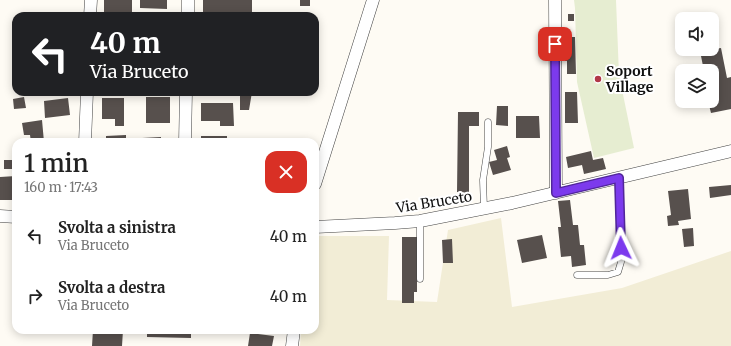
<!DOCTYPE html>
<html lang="it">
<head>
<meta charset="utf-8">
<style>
	:root { --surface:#fff; --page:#f2f2f2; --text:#222; --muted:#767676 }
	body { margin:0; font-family:Merriweather,serif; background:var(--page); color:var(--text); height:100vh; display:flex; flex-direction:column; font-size:15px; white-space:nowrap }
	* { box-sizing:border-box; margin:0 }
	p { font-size:13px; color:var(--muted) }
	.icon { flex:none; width:22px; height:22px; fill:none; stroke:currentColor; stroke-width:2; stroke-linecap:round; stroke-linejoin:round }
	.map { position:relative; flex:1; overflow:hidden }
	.side { position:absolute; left:12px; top:138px; width:307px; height:196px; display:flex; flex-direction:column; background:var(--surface); border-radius:12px; box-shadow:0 2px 10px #0003 }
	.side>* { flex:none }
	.banner { position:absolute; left:12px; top:12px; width:307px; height:84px; border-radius:12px; box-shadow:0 2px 10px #0003; background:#202124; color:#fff; overflow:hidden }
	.buttons { position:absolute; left:675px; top:12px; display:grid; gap:8px }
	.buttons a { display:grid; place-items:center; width:44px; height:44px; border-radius:8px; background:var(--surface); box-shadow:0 2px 10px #0003; font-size:20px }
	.pin { position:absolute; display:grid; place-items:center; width:34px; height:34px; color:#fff; margin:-17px; border-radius:8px; box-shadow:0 2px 6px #0006 }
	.me { position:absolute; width:44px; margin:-22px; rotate:358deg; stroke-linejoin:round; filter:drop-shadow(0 0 3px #0008) }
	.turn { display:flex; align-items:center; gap:14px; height:84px; padding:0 12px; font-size:18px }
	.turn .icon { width:52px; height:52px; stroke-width:2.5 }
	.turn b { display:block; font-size:28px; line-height:34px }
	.round { display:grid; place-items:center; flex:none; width:42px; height:42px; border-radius:12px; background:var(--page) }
	.overview { display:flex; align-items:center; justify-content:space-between; height:68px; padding:0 12px }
	h1 { font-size:24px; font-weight:600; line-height:30px }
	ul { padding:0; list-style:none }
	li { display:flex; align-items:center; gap:12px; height:60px; padding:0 12px }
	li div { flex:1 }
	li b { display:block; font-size:15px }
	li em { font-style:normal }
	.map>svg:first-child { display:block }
	.farmland { fill:#f2edd6 }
	.pitch { fill:#e6edd1 }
	.building { fill:#57504d }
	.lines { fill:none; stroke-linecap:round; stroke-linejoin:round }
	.lane-casing { stroke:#434343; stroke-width:7 }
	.street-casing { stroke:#434343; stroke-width:13 }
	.lane { stroke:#fff; stroke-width:6 }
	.street { stroke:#fff; stroke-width:12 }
	.route-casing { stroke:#51269a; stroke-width:10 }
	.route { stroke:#7c3aed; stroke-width:7 }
	.poi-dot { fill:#b13747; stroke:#fff; stroke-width:1.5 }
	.labels { text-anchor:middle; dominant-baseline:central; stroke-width:4; stroke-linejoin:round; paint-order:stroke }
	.poi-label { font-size:14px; font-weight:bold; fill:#101010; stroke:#fff; text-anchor:start }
	.street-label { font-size:14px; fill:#101010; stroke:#fff }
</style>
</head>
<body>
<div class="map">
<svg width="731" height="346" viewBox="0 0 731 346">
	<rect width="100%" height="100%" fill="#fefbf4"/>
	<!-- farmland -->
	<path class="farmland" d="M501 218 512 307 622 288 731 251V346H300L301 330H315V236H389L387 300 437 302 448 230Z"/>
	<!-- pitch -->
	<path class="pitch" d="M574 0H616L619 75 634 148 594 158 577 82 575 8Z"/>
	<!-- building -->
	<path class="building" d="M104 0H132V13H104Z
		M140 0H167V9L140 8Z
		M203 0H252V12H203Z
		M300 0H310V6H300Z
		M568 14H574V21H568Z
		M567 37H575L576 74H567V61H565V50H567Z
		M721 48 727 78 731 77V109L711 113 708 101H712V71H704L700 51Z
		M240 92H252L249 110H240Z
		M565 92H577L578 123H565Z
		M24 97 26 108 14 109 13 99Z
		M146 97H170V123H146Z
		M68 98 70 115 45 118 44 101Z
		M102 98H124V126H115V119H102Z
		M201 103H233L234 126H220V121H201Z
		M497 106H508V126L496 125Z
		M458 112H479V126H469V193L457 192Z
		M516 116H539L540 138H516Z
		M42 120 44 142V141L50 140V142H31L30 135H24L22 123Z
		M126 135V142H106V136Z
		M201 136H227V142H201Z
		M161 137V142H142V138Z
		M507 146 510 157 507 158 511 170 493 175 489 162 497 160 494 150Z
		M591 151 593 160 603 158 606 169 584 174 582 165 568 168 566 157Z
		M4 160H16V169H4Z
		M16 176V200H0V177Z
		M731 185V195L710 198 709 187Z
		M688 189 691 219 678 221 679 225 668 226 667 216 671 215 668 191Z
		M570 200 573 225H578L580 245H584L586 265 572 267 571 256 561 257 558 227H561L558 201Z
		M693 228 694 246 684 247 682 229Z
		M542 235 547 258 522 263 517 240Z
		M402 237H417V292H414V303H402Z
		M452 239 453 263H443L442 240Z
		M93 330H123L122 346H92Z
		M147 330H191V338L147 337Z
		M250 333 274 336 272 346H248Z"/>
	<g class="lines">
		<!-- lane casing -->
		<g class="lane-casing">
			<path id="lane" d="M484 209 483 180 488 147V122
				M420 221V279
				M577 275H608L618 272 621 262 619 178"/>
		</g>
		<!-- street casing -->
		<g class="street-casing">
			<path id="street" d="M555 0 556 193
				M90 16 91 0
				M188 16V0
				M85 142 87 92
				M185 142 186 92
				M315 184 373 0
				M0 216 16 217
				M315 227 395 223 420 221 512 203 731 151
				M292 346 294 330"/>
		</g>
		<!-- lane -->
		<use href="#lane" class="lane"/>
		<!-- street -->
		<use href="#street" class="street"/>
	</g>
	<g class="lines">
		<!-- route casing -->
		<g class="route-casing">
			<path id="route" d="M555 44 556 193 619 178 621 248"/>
		</g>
		<!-- route -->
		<use href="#route" class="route"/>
	</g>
	<!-- markers -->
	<circle class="poi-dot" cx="598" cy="79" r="4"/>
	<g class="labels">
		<!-- poi labels -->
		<g class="poi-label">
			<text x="606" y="71">Soport<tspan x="606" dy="16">Village</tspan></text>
		</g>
		<!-- street labels -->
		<g class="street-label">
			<text transform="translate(434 202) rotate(-9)">Via Bruceto</text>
		</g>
	</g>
</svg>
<div class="buttons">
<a><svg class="icon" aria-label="sound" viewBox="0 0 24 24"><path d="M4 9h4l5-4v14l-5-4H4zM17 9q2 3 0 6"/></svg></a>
<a><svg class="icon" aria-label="layers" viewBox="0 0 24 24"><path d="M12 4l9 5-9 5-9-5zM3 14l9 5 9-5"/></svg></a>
</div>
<div class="pin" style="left:555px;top:44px;background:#d93025"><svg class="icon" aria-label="arrive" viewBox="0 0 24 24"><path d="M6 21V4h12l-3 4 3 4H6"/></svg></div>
<svg class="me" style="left:621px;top:248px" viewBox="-20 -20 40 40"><path d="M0-17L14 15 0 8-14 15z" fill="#7c3aed" stroke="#fff" stroke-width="4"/></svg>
<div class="banner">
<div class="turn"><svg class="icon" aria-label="left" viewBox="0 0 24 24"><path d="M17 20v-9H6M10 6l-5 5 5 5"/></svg><div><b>40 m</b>Via Bruceto</div></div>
</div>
<section class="side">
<div class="overview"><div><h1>1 min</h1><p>160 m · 17:43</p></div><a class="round" style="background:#d93025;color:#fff"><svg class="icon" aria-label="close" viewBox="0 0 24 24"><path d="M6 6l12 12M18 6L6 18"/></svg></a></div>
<ul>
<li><svg class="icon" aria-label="left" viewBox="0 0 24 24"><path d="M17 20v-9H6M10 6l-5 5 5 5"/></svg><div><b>Svolta a sinistra</b><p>Via Bruceto</p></div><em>40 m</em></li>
<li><svg class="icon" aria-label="right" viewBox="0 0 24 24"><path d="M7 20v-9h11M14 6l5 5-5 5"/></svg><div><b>Svolta a destra</b><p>Via Bruceto</p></div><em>40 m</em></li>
</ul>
</section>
</div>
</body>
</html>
